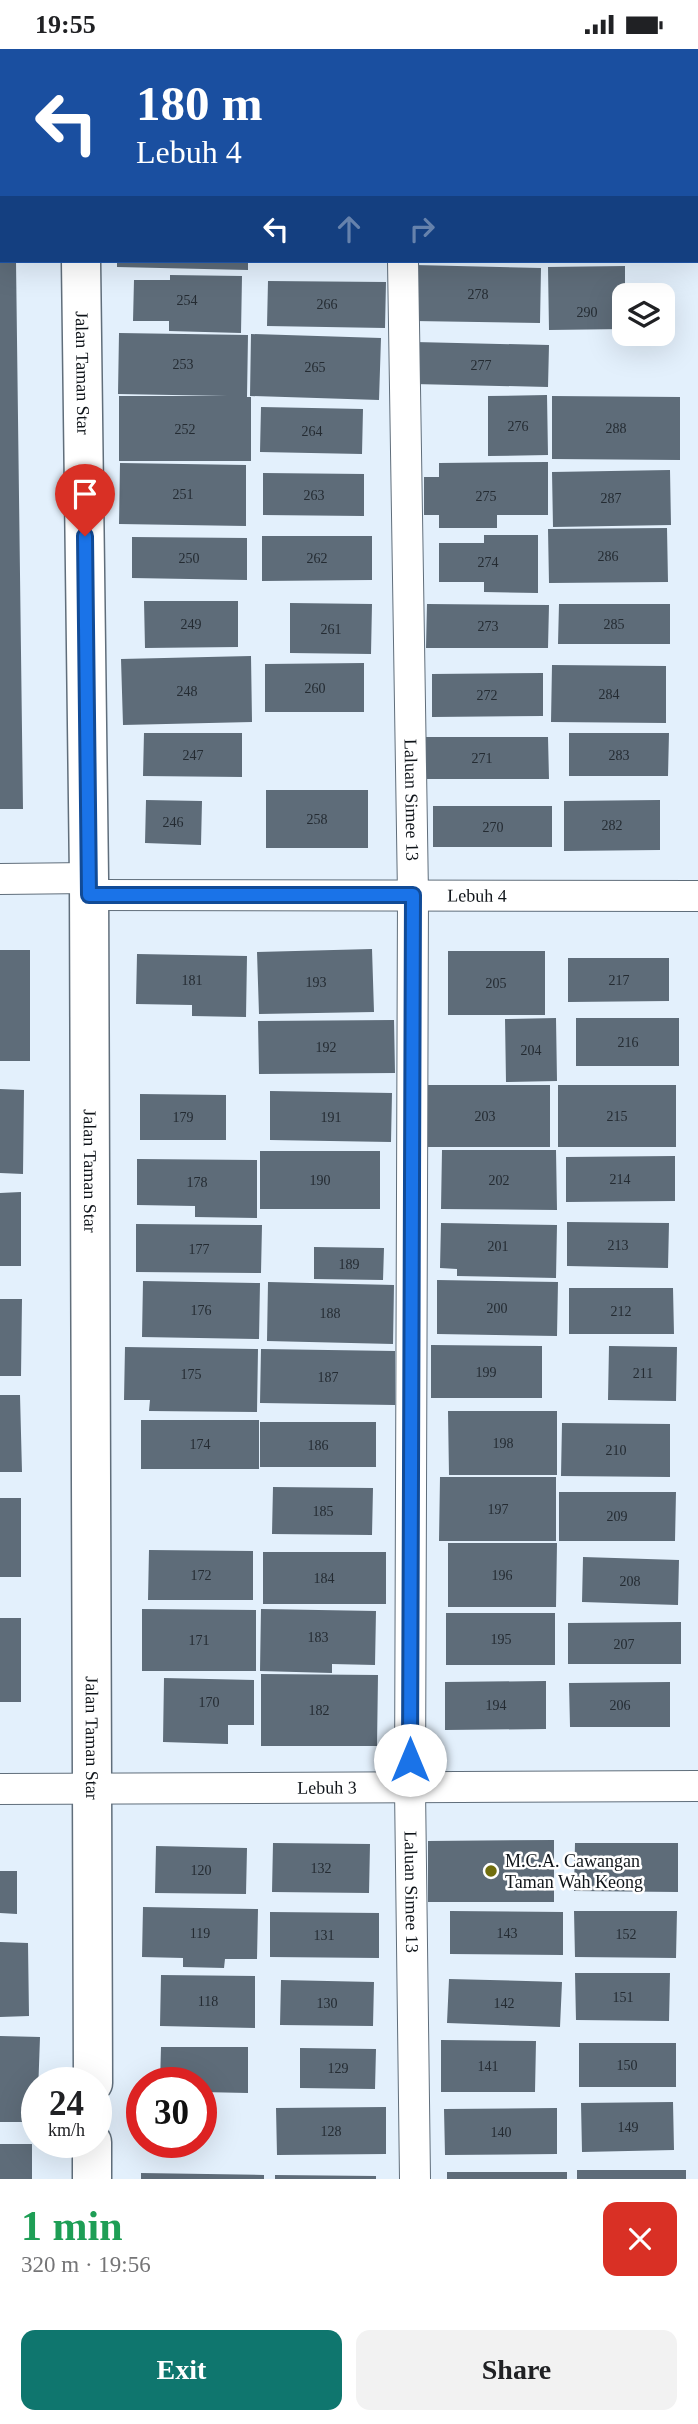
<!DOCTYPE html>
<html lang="en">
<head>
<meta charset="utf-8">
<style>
	:root { --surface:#fff; --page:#f2f2f2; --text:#202124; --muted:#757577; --accent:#0f766e }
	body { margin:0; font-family:Georgia,serif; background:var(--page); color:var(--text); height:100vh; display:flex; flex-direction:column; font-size:26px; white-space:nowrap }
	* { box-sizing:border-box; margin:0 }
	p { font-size:23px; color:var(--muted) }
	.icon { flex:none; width:38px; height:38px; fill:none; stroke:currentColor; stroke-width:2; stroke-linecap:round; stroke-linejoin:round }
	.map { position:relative; height:2130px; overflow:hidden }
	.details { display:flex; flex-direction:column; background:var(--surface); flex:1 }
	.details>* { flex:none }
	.hud { position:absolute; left:0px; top:0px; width:698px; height:214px; box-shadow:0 7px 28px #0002; background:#1a4fa0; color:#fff; overflow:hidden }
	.fabs { position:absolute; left:612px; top:234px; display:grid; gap:14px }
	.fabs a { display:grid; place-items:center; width:63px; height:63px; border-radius:14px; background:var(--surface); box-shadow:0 7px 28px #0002; font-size:35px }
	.speed { position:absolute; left:21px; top:2018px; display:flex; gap:14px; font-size:35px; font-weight:700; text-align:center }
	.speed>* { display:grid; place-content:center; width:91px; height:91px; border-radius:50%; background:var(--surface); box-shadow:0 7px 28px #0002; line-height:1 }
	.speed small { font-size:18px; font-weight:400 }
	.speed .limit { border:10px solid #d22; background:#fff; color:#111 }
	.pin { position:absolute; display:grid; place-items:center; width:60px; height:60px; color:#fff; margin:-72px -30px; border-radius:50% 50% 50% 0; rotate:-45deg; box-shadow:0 0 7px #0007 }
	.pin .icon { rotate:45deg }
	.me { position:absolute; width:77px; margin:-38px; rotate:0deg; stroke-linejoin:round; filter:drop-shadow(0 0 5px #0008) }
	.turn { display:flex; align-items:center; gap:24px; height:147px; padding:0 21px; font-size:32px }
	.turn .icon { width:91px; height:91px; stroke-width:2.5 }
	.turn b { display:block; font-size:49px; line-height:60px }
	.lanes { display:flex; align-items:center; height:66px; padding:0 21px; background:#0003; justify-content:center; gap:35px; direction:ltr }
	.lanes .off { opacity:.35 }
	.round { display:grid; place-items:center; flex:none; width:74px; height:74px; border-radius:14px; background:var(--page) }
	.overview { display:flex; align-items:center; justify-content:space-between; height:119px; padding:0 21px }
	h1 { font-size:42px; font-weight:600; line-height:52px; color:#1e9e55 }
	.cta { display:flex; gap:14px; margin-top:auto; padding:14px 21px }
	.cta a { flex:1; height:80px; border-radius:14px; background:var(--accent); color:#fff; font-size:28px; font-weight:600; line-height:80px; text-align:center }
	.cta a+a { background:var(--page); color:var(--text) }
	.status { display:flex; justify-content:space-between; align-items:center; height:49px; padding:0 35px; background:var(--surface); direction:ltr }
	.status svg { height:19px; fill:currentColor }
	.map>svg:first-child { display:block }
	.building { fill:#5e6c79 }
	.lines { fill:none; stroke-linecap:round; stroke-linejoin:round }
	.street-casing { stroke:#606e7b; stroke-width:32 }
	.secondary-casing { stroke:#606e7b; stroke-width:41 }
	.street { stroke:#fff; stroke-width:30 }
	.secondary { stroke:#fff; stroke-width:38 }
	.route-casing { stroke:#114b97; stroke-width:18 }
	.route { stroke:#1a73e8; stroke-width:12 }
	.poi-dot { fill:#716e0e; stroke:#fff; stroke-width:2.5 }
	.labels { text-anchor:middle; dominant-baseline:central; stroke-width:5; stroke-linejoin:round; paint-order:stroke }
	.number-label { font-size:14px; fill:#242b32 }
	.street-label { font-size:18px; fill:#10151a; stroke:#fff }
	.poi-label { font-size:18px; fill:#10151a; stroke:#fff; text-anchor:start }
</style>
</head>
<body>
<div class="status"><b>19:55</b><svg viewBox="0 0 49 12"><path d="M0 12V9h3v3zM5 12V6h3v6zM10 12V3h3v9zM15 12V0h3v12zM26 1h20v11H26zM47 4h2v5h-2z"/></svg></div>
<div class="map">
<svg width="698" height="2130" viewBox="0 0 698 2130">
	<rect width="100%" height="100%" fill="#e3f0fc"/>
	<!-- building -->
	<path class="building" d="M0 212H16L23 760H0Z
		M117 212H248V221L117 218Z
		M415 216 541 219 540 274 414 272Z
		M625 217V280L549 281 548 218Z
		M170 226 242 227 241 284 169 282V272H133L134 231H170Z
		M268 232 386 233 385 279 267 277Z
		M119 284 248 286 247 348H251V412H119V347H227L118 345Z
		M251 285 381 289 379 351 250 347Z
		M415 293 549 296 548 338 414 335Z
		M547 346 548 406 488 407V347Z
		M552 347 680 348V411L552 410Z
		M261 358 363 360 362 405 260 403Z
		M548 413V466H497V479H439V466H424V428H439V414Z
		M120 414 246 416V477L119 475Z
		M670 421 671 476 553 478 552 423Z
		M263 424 364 425V467L263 466Z
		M667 479 668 533 549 534 548 480Z
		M484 486H538V544L484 543V533H439V494H484Z
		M262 487H372V531L262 532Z
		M132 488 247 489V531L132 529Z
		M144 552H238V598L145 599Z
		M290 554 372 555 371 605 290 604Z
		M427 555 549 556 548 599H426Z
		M559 555H670V595H558Z
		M251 607 252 673 123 676 121 610Z
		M364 614V663H265V615Z
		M552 616 666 617V674L551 673Z
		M543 624V667L432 668V625Z
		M144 684H242V728L143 727Z
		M569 684H669L668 727H569Z
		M415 688H548L549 730H415Z
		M266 741H368V799H266Z
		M146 751 202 752 201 796 145 794Z
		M660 751V801L564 802V752Z
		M433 757H552V798H433Z
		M372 900 374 963 259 965 257 903Z
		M0 901H30V1012H0Z
		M448 902H545V966H448Z
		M137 905 247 907 246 968 192 967V956L136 955Z
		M568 909H669V952L568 953Z
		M556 969 557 1032 506 1033 505 970Z
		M576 969H679V1017H576Z
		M394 971 395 1024 259 1025 258 972Z
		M420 1036H550V1098H420Z
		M558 1036H676V1098H558Z
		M0 1040 24 1041 23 1125 0 1124Z
		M270 1042 392 1044 391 1093 270 1091Z
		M140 1045 226 1046V1091H140Z
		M442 1101H556L557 1161 441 1160Z
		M260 1102H380V1160H260Z
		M675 1107V1152L566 1153V1108Z
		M137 1110 257 1111V1169L195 1168V1157L137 1156Z
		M21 1143V1217H0V1144Z
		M567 1173 669 1174 668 1219 567 1217Z
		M441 1174 557 1176 556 1229 457 1227V1220L440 1219Z
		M136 1175 262 1176 261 1224 136 1223Z
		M314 1198 384 1199 383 1231 314 1230Z
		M437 1231 558 1233 557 1287 437 1285Z
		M143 1232 260 1234 259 1290 142 1288Z
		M268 1233 394 1236 393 1295 267 1292Z
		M569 1239H673L674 1285H569Z
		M0 1250H22L21 1327H0Z
		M431 1296 542 1297V1349H431Z
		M609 1297 677 1298 676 1352 608 1351Z
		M125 1298 258 1300 257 1363 149 1362 150 1351H124Z
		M261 1300 395 1302V1356L260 1354Z
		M0 1346H20L22 1423H0Z
		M448 1362H557V1426H449Z
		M141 1371H259V1420H141Z
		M260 1373H376V1418H260Z
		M562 1374 670 1375V1428L561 1427Z
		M440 1428H556V1492H439Z
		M273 1438 373 1439 372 1486 272 1485Z
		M559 1443H676L675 1492H559Z
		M0 1449H21V1528H0Z
		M448 1494H557L556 1558H448Z
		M149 1501 253 1502V1551H148Z
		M263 1503H386V1555H263Z
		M583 1508 679 1511 678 1556 582 1553Z
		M142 1560 256 1561V1622H142Z
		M261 1560 376 1562 375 1616 332 1615V1624L260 1622Z
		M446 1564H555V1616H446Z
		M0 1569H21V1653H0Z
		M681 1573V1615H568V1574Z
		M261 1625 378 1626 377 1697H261Z
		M164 1629 254 1631V1676H228V1695L163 1693Z
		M546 1632V1680L445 1681V1633Z
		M670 1633V1678H570L569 1634Z
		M554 1791V1853H428V1792Z
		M273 1794 370 1795 369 1844 272 1843Z
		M575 1794H678V1843L574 1842Z
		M156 1797 247 1799 246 1845 155 1844Z
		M0 1822H17V1865L0 1864Z
		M143 1858 258 1860 257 1910H225L224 1919 183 1918V1909L142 1908Z
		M450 1862 563 1863V1906L450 1905Z
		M574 1862H677L676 1909 575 1908Z
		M270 1863 379 1864V1909L270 1908Z
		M0 1893 28 1894 29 1967 0 1968Z
		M575 1924H670L669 1972 576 1971Z
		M161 1926 255 1927V1979L160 1977Z
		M449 1930 562 1933 560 1978 447 1974Z
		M281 1931 374 1933 373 1977 280 1976Z
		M0 1987 40 1988 37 2073H0Z
		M441 1991 536 1992 535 2043H441Z
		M579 1994H676V2038H579Z
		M161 1998H248V2044L201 2043V2034H160Z
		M300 1999 376 2000 375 2040 300 2039Z
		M673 2053 674 2101 582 2103 581 2054Z
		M386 2058V2105L277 2106 276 2059Z
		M557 2059V2105L445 2106 444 2060Z
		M0 2095H32V2130H0Z
		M577 2121H686V2130H577Z
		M447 2123H567V2130H447Z
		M141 2124 264 2126V2130H141Z
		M275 2126 376 2127V2130H275Z"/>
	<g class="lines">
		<!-- street casing -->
		<g class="street-casing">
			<g id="street">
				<path d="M400 0V2"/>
				<path d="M696 0V2"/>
				<path d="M696 32 698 121"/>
				<path id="s1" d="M403 212 413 846 410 1739 415 2130"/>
				<path d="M0 830 89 829"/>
				<path id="s2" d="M89 846 698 847"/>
				<path id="s3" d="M0 1740 698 1737"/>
			</g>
		</g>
		<!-- secondary casing -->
		<g class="secondary-casing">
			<g id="secondary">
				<path d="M79 0V2"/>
				<path id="s4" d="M81 212 89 829 93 2034"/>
				<path d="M92 2130V2093"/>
			</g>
		</g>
		<!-- street -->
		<use href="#street" class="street"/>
		<!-- secondary -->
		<use href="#secondary" class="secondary"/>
	</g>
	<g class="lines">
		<!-- route casing -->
		<g class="route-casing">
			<path id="route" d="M85 487 89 846H413L410 1711"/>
		</g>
		<!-- route -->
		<use href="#route" class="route"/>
	</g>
	<!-- markers -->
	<circle class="poi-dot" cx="491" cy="1822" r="7"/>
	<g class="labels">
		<!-- number labels -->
		<g class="number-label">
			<text x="478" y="245">278</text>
			<text x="187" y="251">254</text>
			<text x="327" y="255">266</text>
			<text x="587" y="263">290</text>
			<text x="183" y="315">253</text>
			<text x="481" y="316">277</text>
			<text x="315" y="318">265</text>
			<text x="518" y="377">276</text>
			<text x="616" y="379">288</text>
			<text x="185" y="380">252</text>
			<text x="312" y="382">264</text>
			<text x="183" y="445">251</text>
			<text x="314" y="446">263</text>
			<text x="486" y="447">275</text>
			<text x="611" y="449">287</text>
			<text x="608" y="507">286</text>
			<text x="189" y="509">250</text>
			<text x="317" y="509">262</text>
			<text x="488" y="513">274</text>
			<text x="191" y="575">249</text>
			<text x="614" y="575">285</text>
			<text x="488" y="577">273</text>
			<text x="331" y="580">261</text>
			<text x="315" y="639">260</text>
			<text x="187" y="642">248</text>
			<text x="609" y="645">284</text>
			<text x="487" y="646">272</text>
			<text x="193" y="706">247</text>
			<text x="619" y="706">283</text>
			<text x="482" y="709">271</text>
			<text x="317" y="770">258</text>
			<text x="173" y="773">246</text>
			<text x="612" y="776">282</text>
			<text x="493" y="778">270</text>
			<text x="192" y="931">181</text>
			<text x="619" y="931">217</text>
			<text x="316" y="933">193</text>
			<text x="496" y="934">205</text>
			<text x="628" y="993">216</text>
			<text x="326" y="998">192</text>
			<text x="531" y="1001">204</text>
			<text x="485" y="1067">203</text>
			<text x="617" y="1067">215</text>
			<text x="183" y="1068">179</text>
			<text x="331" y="1068">191</text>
			<text x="620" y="1130">214</text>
			<text x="320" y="1131">190</text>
			<text x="499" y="1131">202</text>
			<text x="197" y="1133">178</text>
			<text x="618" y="1196">213</text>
			<text x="498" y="1197">201</text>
			<text x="199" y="1200">177</text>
			<text x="349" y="1215">189</text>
			<text x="497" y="1259">200</text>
			<text x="201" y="1261">176</text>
			<text x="621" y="1262">212</text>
			<text x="330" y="1264">188</text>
			<text x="486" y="1323">199</text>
			<text x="643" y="1324">211</text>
			<text x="191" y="1325">175</text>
			<text x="328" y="1328">187</text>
			<text x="503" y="1394">198</text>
			<text x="200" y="1395">174</text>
			<text x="318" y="1396">186</text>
			<text x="616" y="1401">210</text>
			<text x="498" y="1460">197</text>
			<text x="323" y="1462">185</text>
			<text x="617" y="1467">209</text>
			<text x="201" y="1526">172</text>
			<text x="502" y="1526">196</text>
			<text x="324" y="1529">184</text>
			<text x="630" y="1532">208</text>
			<text x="318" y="1588">183</text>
			<text x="501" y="1590">195</text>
			<text x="199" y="1591">171</text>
			<text x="624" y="1595">207</text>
			<text x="209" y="1653">170</text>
			<text x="496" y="1656">194</text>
			<text x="620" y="1656">206</text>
			<text x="319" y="1661">182</text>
			<text x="321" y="1819">132</text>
			<text x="201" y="1821">120</text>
			<text x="200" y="1884">119</text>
			<text x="507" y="1884">143</text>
			<text x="626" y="1885">152</text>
			<text x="324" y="1886">131</text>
			<text x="623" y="1948">151</text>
			<text x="208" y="1952">118</text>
			<text x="327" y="1954">130</text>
			<text x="504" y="1954">142</text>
			<text x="627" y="2016">150</text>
			<text x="488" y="2017">141</text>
			<text x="338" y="2019">129</text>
			<text x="628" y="2078">149</text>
			<text x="331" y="2082">128</text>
			<text x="501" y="2083">140</text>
		</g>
		<!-- street labels -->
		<g class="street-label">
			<text stroke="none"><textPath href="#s4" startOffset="112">Jalan Taman Star</textPath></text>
			<text stroke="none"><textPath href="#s1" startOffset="539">Laluan Simee 13</textPath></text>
			<text stroke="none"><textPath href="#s2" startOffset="388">Lebuh 4</textPath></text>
			<text stroke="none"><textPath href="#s4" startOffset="910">Jalan Taman Star</textPath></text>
			<text stroke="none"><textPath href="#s4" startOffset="1477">Jalan Taman Star</textPath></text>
			<text stroke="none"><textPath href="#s3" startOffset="327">Lebuh 3</textPath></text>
			<text stroke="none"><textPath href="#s1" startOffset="1631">Laluan Simee 13</textPath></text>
		</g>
		<!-- poi labels -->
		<g class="poi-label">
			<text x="505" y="1812">M.C.A. Cawangan<tspan x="505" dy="21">Taman Wah Keong</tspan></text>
		</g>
	</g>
</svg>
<div class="fabs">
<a><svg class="icon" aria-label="layers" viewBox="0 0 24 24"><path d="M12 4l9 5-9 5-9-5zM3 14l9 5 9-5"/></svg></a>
</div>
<div class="speed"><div>24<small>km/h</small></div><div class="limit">30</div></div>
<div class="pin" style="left:85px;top:487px;background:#d93025"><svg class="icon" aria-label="arrive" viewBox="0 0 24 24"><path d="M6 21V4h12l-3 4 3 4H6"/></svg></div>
<svg class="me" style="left:410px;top:1711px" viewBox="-20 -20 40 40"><circle r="19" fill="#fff"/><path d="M0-13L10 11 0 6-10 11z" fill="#1a73e8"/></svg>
<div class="hud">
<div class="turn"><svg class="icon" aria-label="left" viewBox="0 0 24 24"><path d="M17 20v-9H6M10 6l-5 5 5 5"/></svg><div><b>180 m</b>Lebuh 4</div></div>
<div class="lanes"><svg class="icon" aria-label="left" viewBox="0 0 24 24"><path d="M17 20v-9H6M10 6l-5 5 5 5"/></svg><svg class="icon off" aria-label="ahead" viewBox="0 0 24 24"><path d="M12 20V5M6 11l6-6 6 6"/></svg><svg class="icon off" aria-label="right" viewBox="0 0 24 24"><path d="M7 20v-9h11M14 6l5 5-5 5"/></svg></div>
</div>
</div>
<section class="details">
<div class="overview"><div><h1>1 min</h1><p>320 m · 19:56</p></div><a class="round" style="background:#d93025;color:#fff"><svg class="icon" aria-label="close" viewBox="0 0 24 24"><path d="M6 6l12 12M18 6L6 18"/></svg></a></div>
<div class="cta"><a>Exit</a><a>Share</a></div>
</section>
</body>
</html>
